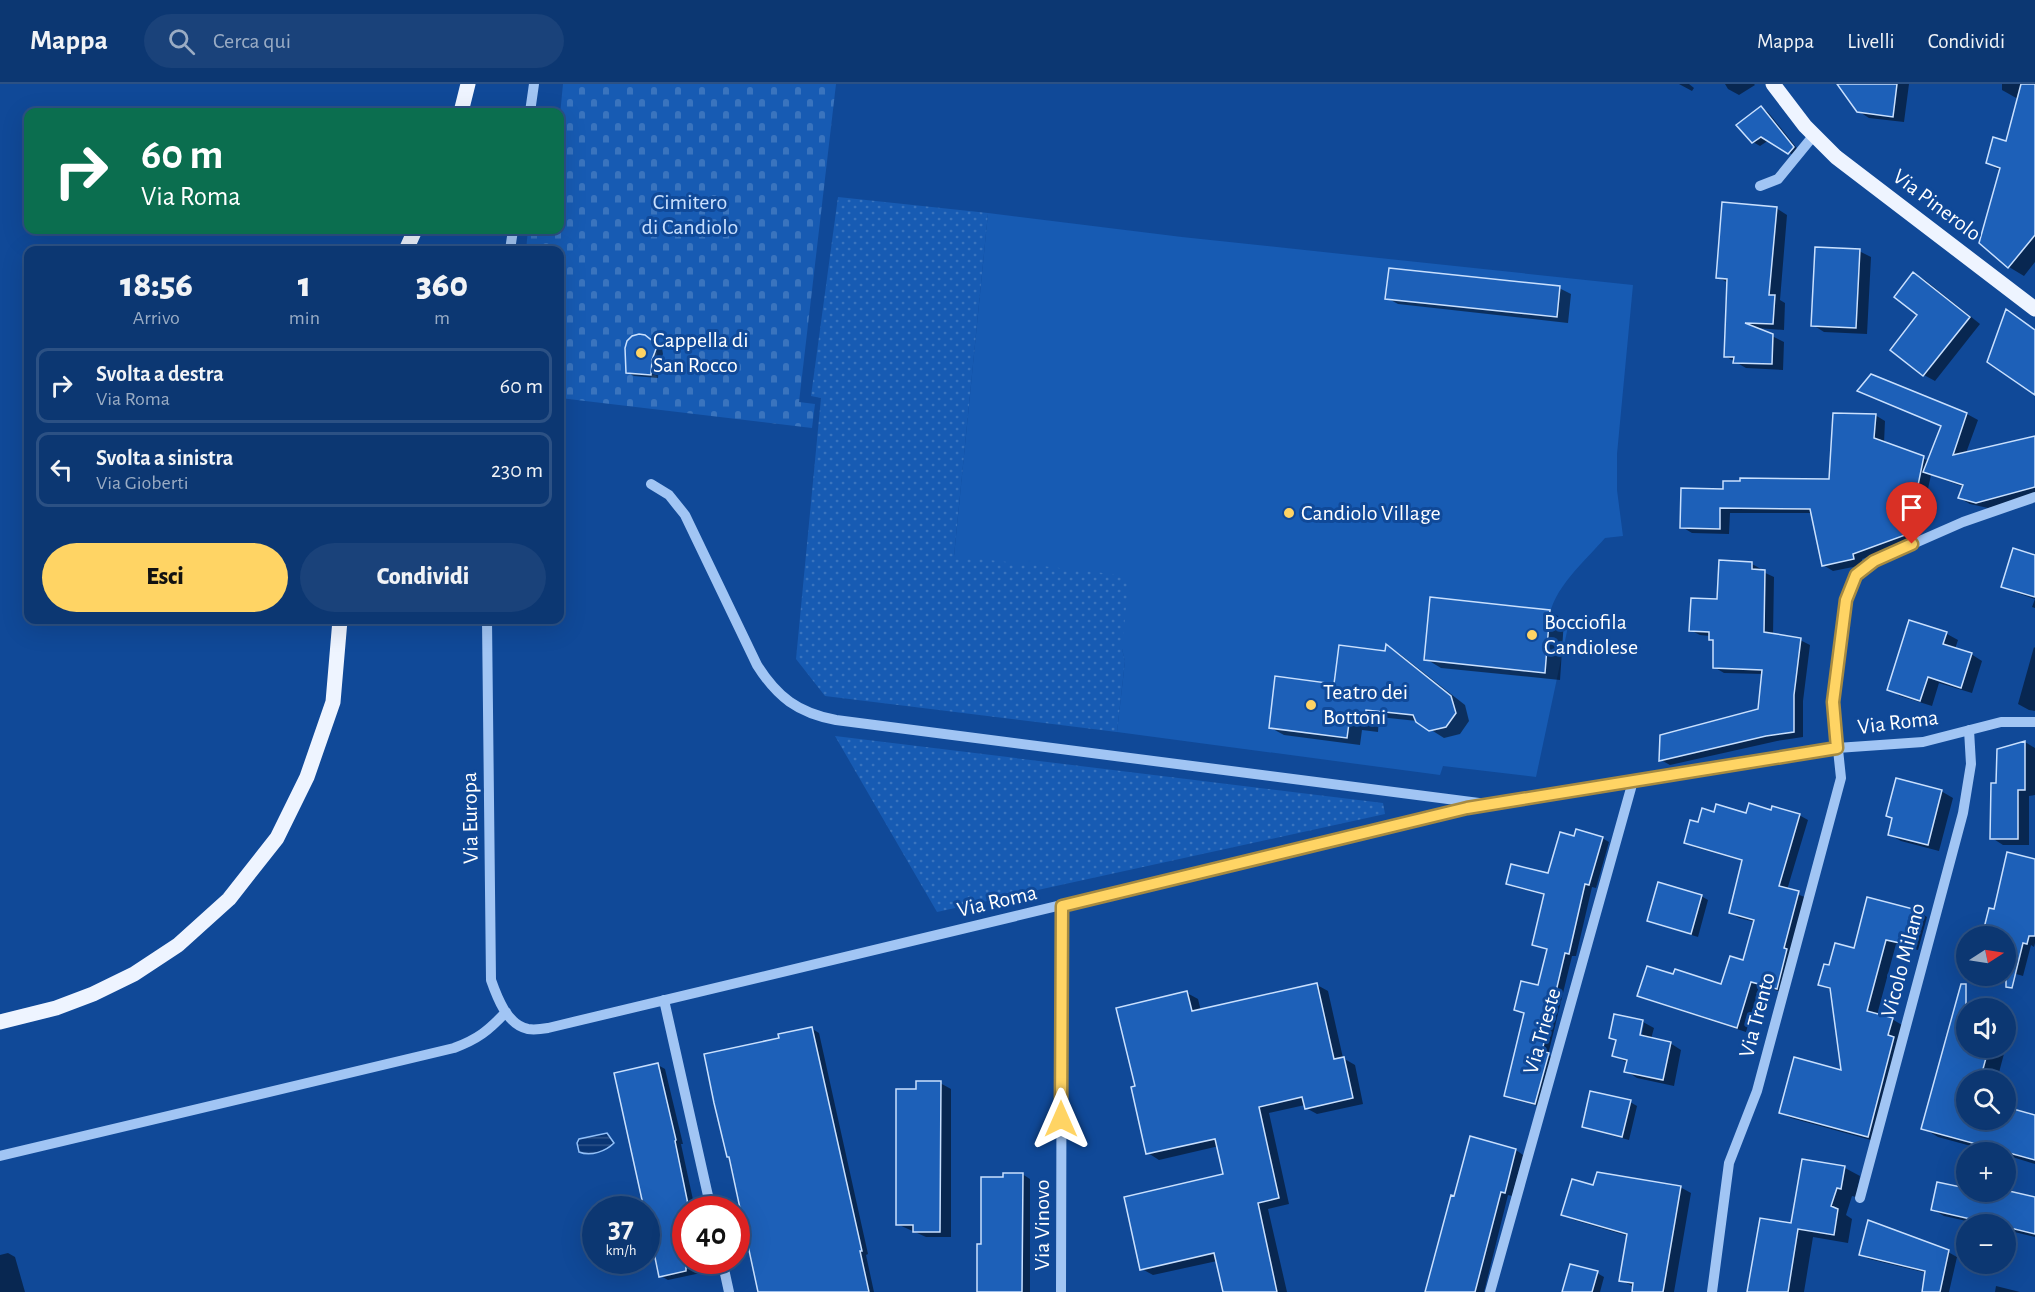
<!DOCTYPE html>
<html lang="it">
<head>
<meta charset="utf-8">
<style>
	:root { --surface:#0c3772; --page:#1a427a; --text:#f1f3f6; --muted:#9aacc4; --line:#2c5184; --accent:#ffd464 }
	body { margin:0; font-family:"Alegreya Sans",sans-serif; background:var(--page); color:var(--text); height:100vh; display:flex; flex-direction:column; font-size:22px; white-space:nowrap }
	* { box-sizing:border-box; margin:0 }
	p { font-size:20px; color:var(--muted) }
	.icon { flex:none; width:33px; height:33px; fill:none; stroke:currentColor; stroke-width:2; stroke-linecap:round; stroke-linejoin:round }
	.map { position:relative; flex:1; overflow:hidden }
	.sheet { position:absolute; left:24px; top:162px; width:540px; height:378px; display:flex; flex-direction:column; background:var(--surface); border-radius:12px; box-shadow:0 6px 24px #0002,0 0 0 2px var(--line) }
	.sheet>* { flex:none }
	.guide { position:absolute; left:24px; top:24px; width:540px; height:126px; border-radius:12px; box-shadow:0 6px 24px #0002,0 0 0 2px var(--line); background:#0b6e4f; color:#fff; overflow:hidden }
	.needle { width:39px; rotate:78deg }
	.tools { position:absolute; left:1956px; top:842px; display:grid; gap:12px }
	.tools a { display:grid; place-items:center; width:60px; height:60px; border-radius:50%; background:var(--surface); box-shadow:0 6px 24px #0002,0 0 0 2px var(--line); font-size:30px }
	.speed { position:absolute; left:582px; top:1112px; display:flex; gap:12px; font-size:30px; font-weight:700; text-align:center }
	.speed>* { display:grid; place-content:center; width:78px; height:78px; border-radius:50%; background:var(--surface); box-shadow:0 6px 24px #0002,0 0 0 2px var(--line); line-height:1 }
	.speed small { font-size:15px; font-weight:400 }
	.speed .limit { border:9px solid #d22; background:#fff; color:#111 }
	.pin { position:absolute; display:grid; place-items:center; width:51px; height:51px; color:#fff; margin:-62px -26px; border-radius:50% 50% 50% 0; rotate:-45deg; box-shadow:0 0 6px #0007 }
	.pin .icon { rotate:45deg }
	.me { position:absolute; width:66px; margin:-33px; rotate:0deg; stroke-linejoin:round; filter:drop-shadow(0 0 4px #0008) }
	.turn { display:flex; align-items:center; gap:21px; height:126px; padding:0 18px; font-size:27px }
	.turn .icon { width:78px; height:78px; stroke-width:2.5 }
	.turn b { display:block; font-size:42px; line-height:51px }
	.eta { display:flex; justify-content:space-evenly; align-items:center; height:102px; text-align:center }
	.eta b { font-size:36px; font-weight:800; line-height:42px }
	.action { display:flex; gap:12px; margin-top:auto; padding:12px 18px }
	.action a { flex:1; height:69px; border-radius:36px; background:var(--accent); color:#111; font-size:24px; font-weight:800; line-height:69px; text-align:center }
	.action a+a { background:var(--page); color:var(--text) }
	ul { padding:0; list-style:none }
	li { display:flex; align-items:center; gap:18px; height:75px; margin:0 12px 9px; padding:0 6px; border:3px solid var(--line); border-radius:12px }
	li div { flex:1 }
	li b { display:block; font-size:22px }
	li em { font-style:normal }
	header { display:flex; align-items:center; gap:36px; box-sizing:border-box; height:84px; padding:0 30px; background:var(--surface); border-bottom:2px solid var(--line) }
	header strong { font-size:28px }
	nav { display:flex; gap:33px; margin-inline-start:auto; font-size:21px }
	.search { width:420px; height:54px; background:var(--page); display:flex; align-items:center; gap:15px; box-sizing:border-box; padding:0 21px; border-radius:33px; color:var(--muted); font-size:22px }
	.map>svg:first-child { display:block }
	.green { fill:#175bb3 }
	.cemetery { fill:url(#cemetery-stones) }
	.park { fill:url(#park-dots) }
	.water { fill:url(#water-rules); stroke:#92c0f8; stroke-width:1.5 }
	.shadow { fill:#0007; fill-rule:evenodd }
	.building { fill:#1d60b8; stroke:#c9e0fe; stroke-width:1.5 }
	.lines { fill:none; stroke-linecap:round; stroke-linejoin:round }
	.minor { stroke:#a1c5f4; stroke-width:10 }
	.major { stroke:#eef4ff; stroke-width:15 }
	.route-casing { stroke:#a68a41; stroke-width:15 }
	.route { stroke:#ffd464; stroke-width:10 }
	.poi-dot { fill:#ffd464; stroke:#104998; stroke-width:2 }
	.labels { text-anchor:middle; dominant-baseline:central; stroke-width:6; stroke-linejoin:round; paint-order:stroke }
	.park-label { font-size:22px; fill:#c9e0fe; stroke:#104998 }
	.street-label { font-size:22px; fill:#fff; stroke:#104998 }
	.poi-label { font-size:22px; fill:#fff; stroke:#104998; text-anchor:start }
</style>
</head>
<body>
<header>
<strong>Mappa</strong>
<div class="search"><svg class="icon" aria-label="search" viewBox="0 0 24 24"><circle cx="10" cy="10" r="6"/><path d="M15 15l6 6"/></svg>Cerca qui</div>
<nav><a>Mappa</a><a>Livelli</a><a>Condividi</a></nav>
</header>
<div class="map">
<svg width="2035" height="1208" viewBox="0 0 2035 1208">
	<defs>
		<pattern id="cemetery-stones" width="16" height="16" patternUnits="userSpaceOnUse" patternTransform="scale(1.5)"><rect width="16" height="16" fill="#175bb3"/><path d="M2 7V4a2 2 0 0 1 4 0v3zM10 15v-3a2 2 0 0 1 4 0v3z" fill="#3a74be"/></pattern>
		<pattern id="park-dots" width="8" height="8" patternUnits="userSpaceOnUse" patternTransform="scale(1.5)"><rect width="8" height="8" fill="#175bb3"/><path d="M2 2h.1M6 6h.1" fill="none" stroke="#3a74be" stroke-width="1.8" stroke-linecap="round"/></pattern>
		<pattern id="water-rules" width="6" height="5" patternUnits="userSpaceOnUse" patternTransform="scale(1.5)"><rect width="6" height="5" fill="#093574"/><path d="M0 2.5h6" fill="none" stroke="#2e5389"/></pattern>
	</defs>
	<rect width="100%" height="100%" fill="#104998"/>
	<!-- green -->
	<path class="green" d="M988 129 1182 153 1633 201 1617 370V406L1623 452 1605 454C1586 476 1551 506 1549 536L1569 538 1536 693 1443 682 1440 691 1117 648 1125 577 1122 565 954 472Z"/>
	<!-- cemetery -->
	<path class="cemetery" d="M563 0H836L799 318 815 320 812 344 560 314V166H526L528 146H560V31Z"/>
	<!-- park -->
	<path class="park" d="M838 113 988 129 954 472 1129 492 1122 565 1125 577 1117 648 825 612 796 575 821 314 811 312Z
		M835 652 1383 719 1385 730 937 828Z"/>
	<!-- water -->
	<path class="water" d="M607 1049 614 1059C606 1067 591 1073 579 1068L577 1059 579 1055Z"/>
	<!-- shadow -->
	<path class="shadow" d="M1679 0H1689L1694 4 1692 7Z
		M1725 0H1754L1755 1 1739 11 1728 5Z
		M1839 0H1909L1904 38 1869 34 1858 27Z
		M2002 0H2035V178L2024 192 2009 183 1981 159 2001 87 1987 79 2007 59 2018 15 2002 6Z
		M1761 23 1768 28 1800 68 1796 73 1769 56 1760 62 1753 58Z
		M1776 124 1787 131 1780 216 1785 219 1784 246 1756 244 1784 258 1783 286 1746 284 1725 272 1728 199 1718 193Z
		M1859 167 1871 173 1867 250 1824 248 1813 241Z
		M1914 190 1925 196 1980 240 1935 297 1924 291Z
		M1559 204 1571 210 1568 239 1398 220 1387 214Z
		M645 252 662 264 663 270 659 280 658 294 634 292 627 288Z
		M1871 292 1967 330 1978 336 1966 369 2035 353V412L1988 424 1970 420 1959 414 1964 403 1931 391 1917 455 1862 475 1863 481 1833 487 1823 481 1813 429H1730L1729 450 1692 449 1682 443 1725 407 1830 397 1875 331 1885 337 1884 359 1929 377 1943 343 1859 307Z
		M2035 472V524L2032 523 2035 515 2014 508 2003 502Z
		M1752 480 1761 485V487L1774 493 1773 551 1800 556 1810 561 1803 617V653L1777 657 1670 681 1661 676 1760 626 1763 590 1724 589 1714 583 1715 558 1710 555V552L1700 551 1690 546Z
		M1550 527 1564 536 1560 596 1441 584 1426 575Z
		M1910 538 1947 550 1958 556 1955 565 1971 570 1982 577 1972 609 1939 599 1932 622 1900 612 1889 605Z
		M1387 562 1400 570 1465 621 1469 637 1460 650 1444 654 1417 637 1379 633 1378 648 1362 646 1360 661 1284 651 1271 644 1386 569Z
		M2034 563 2035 564V627L2029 626 2018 620Z
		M2025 658 2035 664V711L2029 712V761H2003L1992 754 1998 700V667Z
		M1941 707 1953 714 1939 767 1901 757 1890 751 1894 735Z
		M1772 728 1799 731 1808 736 1787 806 1807 814 1785 909 1760 902 1746 948 1648 916 1639 911 1674 892 1722 902 1744 877 1755 838 1739 834 1731 829 1743 777 1694 763 1686 758 1699 740 1715 730 1747 731Z
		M1575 754H1602L1609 758 1596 804 1592 803 1576 872H1572L1548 971 1555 975 1542 1023 1512 1015 1505 1011 1525 930 1516 925 1539 903 1548 866 1534 860 1545 811 1514 803 1508 799 1549 791Z
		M2035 776V859L2034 863 2031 861 2023 892 2006 887V852H1979V849L1984 850 1995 827Z
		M1701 812 1708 816 1698 853 1656 840 1648 836Z
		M1868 815 1917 827 1927 833 1918 866 1896 860 1877 931 1892 935 1902 941 1878 1058 1791 1034 1781 1029 1842 988 1832 907 1820 900 1830 883 1855 866Z
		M1317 901 1328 907 1343 974 1355 981 1363 1020 1317 1030 1306 1024 1305 1021 1269 1029 1289 1120 1268 1125 1287 1208H1224L1217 1177 1153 1191 1142 1185 1225 1092 1219 1062 1159 1076 1148 1069 1137 1003 1187 909 1198 915 1201 927Z
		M1958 916 1985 924H1966V963H2006V932L2013 936 1997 996H1966V1035H2006V1024L2035 1032V1080L2006 1071V1068H1993L1938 1053 1923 1044Z
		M1615 932 1643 938 1654 944 1651 955 1670 959 1681 966 1674 1002 1637 994 1626 987 1628 979 1614 972 1617 957 1611 953ZM1641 939H1644L1640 959 1637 958Z
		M811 944 819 949 868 1170 866 1171 874 1208H758L706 971 781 955Z
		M658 981 665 985 683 1060H681L695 1125H686V1176H707L710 1187 668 1196 661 1192 646 1125Z
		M940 999 951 1005V1153H926L897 1140 917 1007Z
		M1630 1018 1637 1022 1629 1056 1591 1046 1583 1042Z
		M1471 1054 1516 1066 1523 1071 1512 1112 1508 1111 1484 1208H1427Z
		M1803 1077 1845 1084 1860 1092 1856 1113 1852 1112 1846 1131 1852 1135 1848 1159 1813 1153 1804 1208H1749L1792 1141Z
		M1022 1090 1030 1095V1208H979L982 1161 1005 1095Z
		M1963 1098 1966 1099V1107H2003L2035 1114V1153L2006 1146V1140H1980L1944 1132 1932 1125 1962 1104Z
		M1595 1103H1680L1691 1109 1674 1208H1633L1634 1203 1621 1196 1628 1152 1574 1136 1563 1130Z
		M1948 1168 1957 1173 1949 1208H1923L1927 1189 1869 1175 1861 1171Z
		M8 1169 15 1173 25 1208H0V1171Z
		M1597 1189 1604 1193 1600 1208H1563Z
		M1996 1202 2020 1208H1995Z"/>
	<!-- building -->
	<path class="building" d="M1837 0H1897L1893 33 1857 28Z
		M2021 0H2035V151L2008 184 1979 159 2000 84 1986 79 1993 53 2006 57Z
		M1761 22 1794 63 1788 70 1761 53 1752 59 1736 41Z
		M1722 118 1777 123 1769 211H1775L1773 240 1745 239 1773 250 1772 280 1733 279 1734 273H1724L1727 195 1716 194Z
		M1815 163 1860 165 1856 244 1811 242Z
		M1389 184 1560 202 1557 233 1385 215Z
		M1913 188 1970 233 1923 292 1890 266 1917 231 1894 213Z
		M2006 225 2035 246V311L1987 278Z
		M639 250 645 251 655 259 656 265 652 276 651 291 626 289 625 264 627 257 632 252Z
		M1871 290 1967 329 1953 371 2035 352V403L1976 419 1958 414 1963 401 1923 388 1941 342 1857 307Z
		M1833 329 1876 330 1874 354 1924 372 1908 450 1853 470 1854 475 1822 482 1810 425 1720 424V445L1680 444 1681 404 1723 405V397H1740V394L1829 395Z
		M2013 464 2035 471V513L2001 503Z
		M1719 476 1752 478V485L1765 486 1764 548 1801 554 1794 611V648L1766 652 1659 677 1660 651 1758 625 1762 586 1713 584V556H1709V548L1689 547 1691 514 1717 515Z
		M1430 513 1550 526 1545 589 1424 576Z
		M1909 536 1947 548 1943 560 1972 569 1961 604 1928 593 1920 617 1887 606Z
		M1386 560 1451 612 1456 629 1446 643 1429 647 1416 638 1413 631 1366 626 1364 641 1349 639 1347 654 1269 644 1275 592 1334 600 1339 561 1385 567Z
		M2025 657V706H2018V755H1990L1991 699H1996L1997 665Z
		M1896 694 1942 706 1928 761 1888 751 1892 734 1886 732Z
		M1749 719 1771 726 1772 722 1800 730 1779 802 1799 807 1784 864 1787 865 1777 905 1751 898 1737 944 1637 912 1647 882 1673 890 1675 885 1721 900 1730 872 1743 876 1754 836 1729 829 1742 776 1684 759 1690 736 1698 738 1702 724 1714 728 1716 720 1746 729Z
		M1576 745 1603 753 1589 801 1585 800 1569 870 1565 869 1542 967 1549 969 1535 1020 1504 1012 1524 929 1514 926 1521 897 1538 901 1547 865 1532 861 1544 810 1506 800 1511 780 1548 789 1560 748 1574 752Z
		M2007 768 2035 775V852H2029L2027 860 2023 859 2012 904 2006 903V852H1982L1989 824 1994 825Z
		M1658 798 1702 811 1691 850 1647 837Z
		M1867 813 1917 826 1909 861 1886 856 1867 927 1893 934 1888 951 1894 953 1868 1053 1779 1029 1794 973 1841 986 1830 904 1818 901 1824 880 1829 881 1835 859 1854 864Z
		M1317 899 1334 975 1344 973 1353 1014 1305 1025 1302 1013 1259 1023 1279 1114 1258 1119 1277 1208H1223L1214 1169 1140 1186 1124 1113 1223 1090 1215 1055 1146 1070 1131 1003 1135 1002 1116 924 1187 907 1192 927Z
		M1961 900H1966V963H1989L1980 996H1966V1035H2006V1023L2035 1031V1076L1921 1045Z
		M1614 930 1643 936 1640 951 1671 958 1663 996 1624 988 1627 976 1612 972 1616 956 1609 954Z
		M812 943 862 1167H860L869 1208H758L729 1073H727L714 1019 704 970 779 954 778 950Z
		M658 979 676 1056 675 1057 689 1125H686V1187L659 1193 650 1149 646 1150V1125H644L614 989Z
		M916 997H941L940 1148H913V1141H896V1005H916Z
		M1590 1007 1631 1016 1622 1053 1582 1043Z
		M1470 1052 1516 1065 1505 1109 1501 1108 1475 1208H1425L1451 1111 1454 1112Z
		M1802 1075 1845 1082 1841 1105 1837 1104 1831 1122 1838 1125 1834 1151 1798 1145 1788 1208H1747L1760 1134 1791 1139Z
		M1597 1088 1681 1102 1663 1208H1632L1633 1199 1619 1197 1627 1150 1561 1131 1572 1095 1593 1101Z
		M1003 1089H1023L1022 1208H977V1160H981V1093H1003Z
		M1937 1098 1966 1104V1107H2009L2035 1113V1150L2006 1143V1140H1992L1931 1126Z
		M1868 1136 1949 1166 1940 1208H1922L1925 1187 1859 1171Z
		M1570 1180 1598 1187 1592 1208H1562Z"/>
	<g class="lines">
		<!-- minor -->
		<path class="minor" d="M530 28 534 0
			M1760 102 1778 95 1814 51
			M510 166 513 146
			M651 400 669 411 685 431 757 581C777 613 798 629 836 636L1479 719
			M487 536 491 896C497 913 507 941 528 945 534 946 542 945 548 944L1467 724 1837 664 1923 658 2001 638H2035
			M664 916 711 1125
			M0 1072 454 964C478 955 488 947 506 928
			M1860 1114 1963 729 1971 680 1969 646
			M722 1176 729 1208
			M1061 1208 1062 822
			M1490 1208 1633 697
			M1712 1208 1729 1079 1757 1007 1841 694 1833 618 1846 516 1856 491 1874 477 1963 438 2035 413"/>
		<!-- major -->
		<path class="major" d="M1773 0 1805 42 1836 73 2035 225
			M461 28 468 0
			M406 166 415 146
			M0 938 56 924 93 910 134 890 178 861 229 815 277 754 307 693 333 618 340 536"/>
	</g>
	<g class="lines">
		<!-- route casing -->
		<g class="route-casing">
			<path id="route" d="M1061 1035 1062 822 1467 724 1837 664 1833 618 1846 516 1856 491 1874 477 1912 460"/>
		</g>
		<!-- route -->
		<use href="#route" class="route"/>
	</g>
	<!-- markers -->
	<g class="poi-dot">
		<circle cx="641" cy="269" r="6"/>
		<circle cx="1289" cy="429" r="6"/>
		<circle cx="1532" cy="551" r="6"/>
		<circle cx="1311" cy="621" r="6"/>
	</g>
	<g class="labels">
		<!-- park labels -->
		<g class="park-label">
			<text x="690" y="118">Cimitero<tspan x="690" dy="25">di Candiolo</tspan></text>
		</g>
		<!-- street labels -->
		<g class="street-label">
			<text transform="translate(1937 121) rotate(37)">Via Pinerolo</text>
			<text transform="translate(1898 638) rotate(-7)">Via Roma</text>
			<text transform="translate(470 734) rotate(-91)">Via Europa</text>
			<text transform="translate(997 817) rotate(-13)">Via Roma</text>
			<text transform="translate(1903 876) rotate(-75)">Vicolo Milano</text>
			<text transform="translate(1757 931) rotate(-75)">Via Trento</text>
			<text transform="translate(1542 947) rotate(-74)">Via Trieste</text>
			<text transform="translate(1042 1141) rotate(-90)">Via Vinovo</text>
		</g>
		<!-- poi labels -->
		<g class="poi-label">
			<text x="653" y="256">Cappella di<tspan x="653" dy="25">San Rocco</tspan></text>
			<text x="1301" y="429">Candiolo Village</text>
			<text x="1544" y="538">Bocciofila<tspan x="1544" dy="25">Candiolese</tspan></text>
			<text x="1323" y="608">Teatro dei<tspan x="1323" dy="25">Bottoni</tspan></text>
		</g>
	</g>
</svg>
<div class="tools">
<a><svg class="needle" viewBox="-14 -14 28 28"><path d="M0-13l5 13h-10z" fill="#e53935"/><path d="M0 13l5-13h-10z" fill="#9aacc4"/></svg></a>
<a><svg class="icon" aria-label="sound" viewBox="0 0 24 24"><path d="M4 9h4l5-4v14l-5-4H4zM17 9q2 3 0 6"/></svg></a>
<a><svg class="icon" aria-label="search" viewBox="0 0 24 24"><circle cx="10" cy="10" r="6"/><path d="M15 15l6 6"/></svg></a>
<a>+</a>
<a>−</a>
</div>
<div class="speed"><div>37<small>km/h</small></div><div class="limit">40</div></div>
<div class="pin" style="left:1912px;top:460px;background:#d93025"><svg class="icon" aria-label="arrive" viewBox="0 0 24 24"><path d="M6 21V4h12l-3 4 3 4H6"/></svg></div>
<svg class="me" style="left:1061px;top:1035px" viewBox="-20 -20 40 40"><path d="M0-17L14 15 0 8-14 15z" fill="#ffd464" stroke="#fff" stroke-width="4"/></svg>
<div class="guide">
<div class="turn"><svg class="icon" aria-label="right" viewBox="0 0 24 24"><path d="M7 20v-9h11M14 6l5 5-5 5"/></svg><div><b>60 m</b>Via Roma</div></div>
</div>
<section class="sheet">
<div class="eta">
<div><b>18:56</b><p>Arrivo</p></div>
<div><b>1</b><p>min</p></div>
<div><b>360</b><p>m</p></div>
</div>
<ul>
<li><svg class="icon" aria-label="right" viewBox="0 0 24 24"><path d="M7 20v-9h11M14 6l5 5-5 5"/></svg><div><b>Svolta a destra</b><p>Via Roma</p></div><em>60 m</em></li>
<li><svg class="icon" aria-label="left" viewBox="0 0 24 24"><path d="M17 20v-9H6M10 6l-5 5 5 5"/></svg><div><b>Svolta a sinistra</b><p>Via Gioberti</p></div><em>230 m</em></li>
</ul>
<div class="action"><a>Esci</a><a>Condividi</a></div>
</section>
</div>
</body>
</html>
